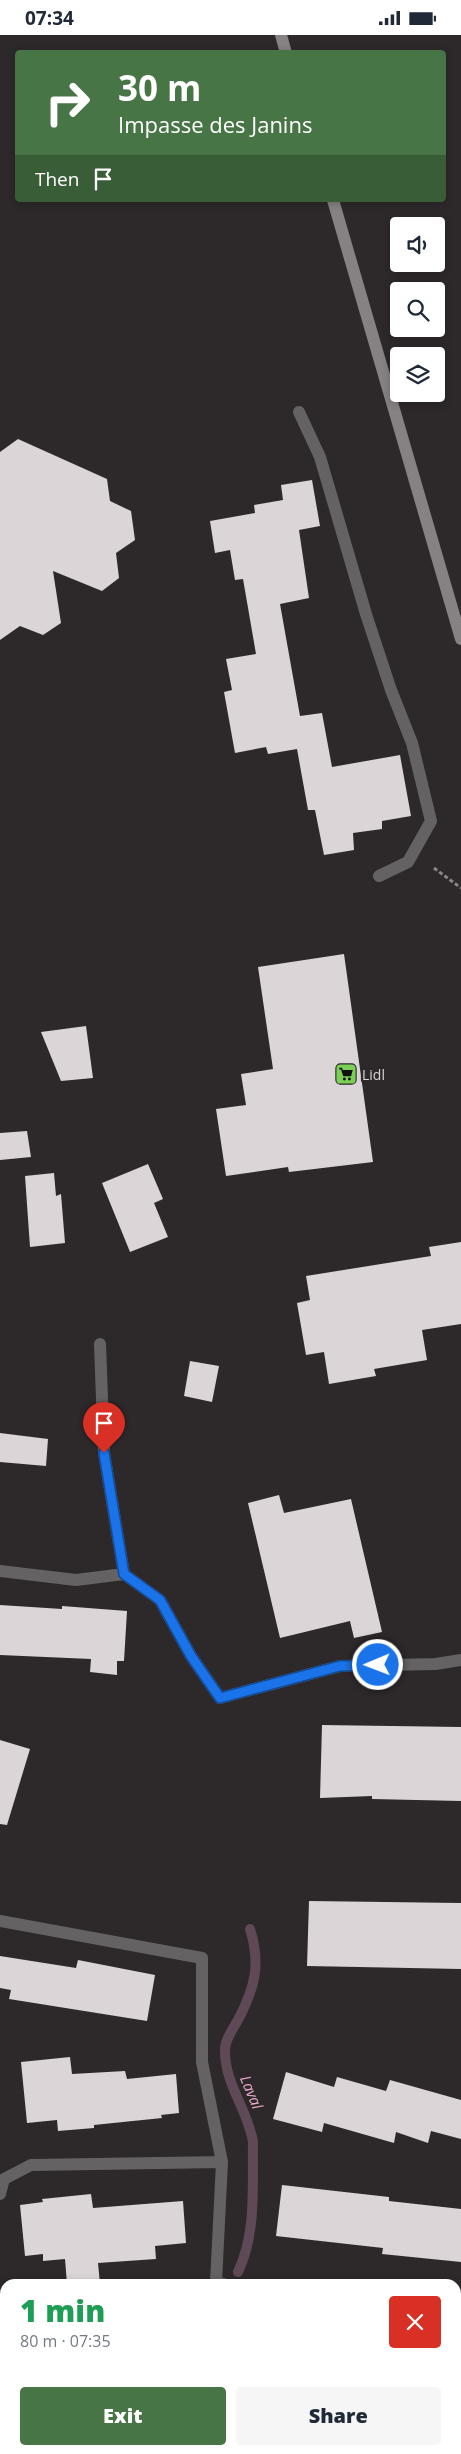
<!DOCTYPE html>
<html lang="en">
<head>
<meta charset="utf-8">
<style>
	:root { --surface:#fff; --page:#f6f6f7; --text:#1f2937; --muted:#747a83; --accent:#487545 }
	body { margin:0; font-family:"Open Sans",sans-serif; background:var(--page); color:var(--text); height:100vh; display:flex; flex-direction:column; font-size:19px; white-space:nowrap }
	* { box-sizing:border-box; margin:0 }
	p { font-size:16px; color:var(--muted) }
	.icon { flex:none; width:28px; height:28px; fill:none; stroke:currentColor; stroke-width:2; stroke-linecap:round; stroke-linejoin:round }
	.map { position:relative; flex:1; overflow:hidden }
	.sheet { position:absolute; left:0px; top:2244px; width:461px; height:176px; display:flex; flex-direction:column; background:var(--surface); border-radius:15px 15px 0 0; box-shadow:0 2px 8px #0003 }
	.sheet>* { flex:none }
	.hud { position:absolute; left:15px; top:15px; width:431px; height:152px; border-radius:5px; box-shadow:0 2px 8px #0003; background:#487545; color:#fff; overflow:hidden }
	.fabs { position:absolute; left:390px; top:182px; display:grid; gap:10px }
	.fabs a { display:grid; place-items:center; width:55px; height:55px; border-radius:5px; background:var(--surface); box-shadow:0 2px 8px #0003; font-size:25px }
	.pin { position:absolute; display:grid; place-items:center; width:42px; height:42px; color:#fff; margin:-51px -21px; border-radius:50% 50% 50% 0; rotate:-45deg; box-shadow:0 0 5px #0007 }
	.pin .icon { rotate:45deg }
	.me { position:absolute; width:55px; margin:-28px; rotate:269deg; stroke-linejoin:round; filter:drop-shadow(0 0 4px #0008) }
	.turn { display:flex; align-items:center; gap:18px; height:105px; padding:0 20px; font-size:22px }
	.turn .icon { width:65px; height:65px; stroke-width:2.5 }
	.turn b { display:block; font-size:35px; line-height:42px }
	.then { display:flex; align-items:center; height:48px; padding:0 20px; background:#0003; gap:10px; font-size:19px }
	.round { display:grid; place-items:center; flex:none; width:52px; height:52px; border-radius:5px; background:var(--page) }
	.overview { display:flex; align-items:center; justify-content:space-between; height:85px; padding:0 20px }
	h1 { font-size:30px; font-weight:800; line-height:38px; color:#1e9e55 }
	.button { display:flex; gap:10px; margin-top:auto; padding:10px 20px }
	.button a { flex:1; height:58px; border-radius:5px; background:var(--accent); color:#fff; font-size:20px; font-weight:800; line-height:58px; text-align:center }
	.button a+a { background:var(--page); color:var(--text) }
	.status { display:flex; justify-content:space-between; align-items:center; height:35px; padding:0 25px; background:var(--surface); direction:ltr }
	.status svg { height:14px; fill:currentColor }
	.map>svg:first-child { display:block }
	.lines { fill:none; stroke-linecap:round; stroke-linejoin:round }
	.stream { stroke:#604956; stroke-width:10 }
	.building { fill:#dcd5d8 }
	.path { stroke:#8a8688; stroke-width:3; stroke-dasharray:4 2.5; stroke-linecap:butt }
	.lane { stroke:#646263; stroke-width:12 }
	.street { stroke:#646263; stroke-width:12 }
	.secondary { stroke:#868183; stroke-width:12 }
	.route-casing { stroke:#114b97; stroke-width:12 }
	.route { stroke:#1a73e8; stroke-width:9 }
	.labels { text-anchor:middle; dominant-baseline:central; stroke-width:5; stroke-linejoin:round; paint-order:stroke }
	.poi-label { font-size:14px; fill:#d8d4d6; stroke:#2d282a; text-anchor:start }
	.water-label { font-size:15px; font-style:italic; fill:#e8a7c8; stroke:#2d282a }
</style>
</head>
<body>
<div class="status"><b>07:34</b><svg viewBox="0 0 49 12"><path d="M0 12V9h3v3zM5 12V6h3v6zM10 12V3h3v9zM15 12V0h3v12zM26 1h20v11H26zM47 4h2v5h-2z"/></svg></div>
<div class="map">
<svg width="461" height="2419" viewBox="0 0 461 2419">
	<rect width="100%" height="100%" fill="#2d282a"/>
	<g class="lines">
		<!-- stream -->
		<path class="stream" d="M238 2237C257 2197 252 2150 253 2107 248 2075 225 2050 225 2016 224 2006 233 1994 238 1985 255 1953 261 1929 250 1894
			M147 2419 150 2415"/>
	</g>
	<!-- building -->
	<path class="building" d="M18 404 107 444 110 466 131 476 135 505 116 518 119 543 102 556 53 536 61 588 43 600 20 591 0 605V417Z
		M312 445 320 491 299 495 309 563 280 569 300 681 322 678 332 732 400 720 411 781 382 786V794L353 798 354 815 324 820 315 775H308L297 714 268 719 266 712 235 718 224 657 232 655 226 624 256 619 243 544 235 545 230 515 215 518 210 486 255 478 254 470 283 465 281 450Z
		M344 919 373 1127 289 1137 288 1132 226 1141 216 1074 246 1070 241 1039 273 1034 258 932Z
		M86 991 93 1043 61 1046 41 997Z
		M27 1096 31 1122 0 1125V1098Z
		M148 1129 163 1164 154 1168 168 1202 130 1217 102 1148Z
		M54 1138 56 1161 61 1159 65 1208 30 1212 25 1141Z
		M461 1207V1289L422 1295 427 1325 374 1334 376 1341 329 1349 324 1317 306 1320 297 1268 310 1265 306 1241 431 1221 429 1212Z
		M190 1326 219 1331 212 1367 184 1361Z
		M0 1398 48 1404 46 1431 0 1427Z
		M279 1460 284 1478 351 1464 382 1597 354 1603 350 1586 280 1603 248 1468Z
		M0 1570 62 1574V1571L127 1576 124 1626H117V1640L90 1637 91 1624 0 1620Z
		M322 1690 461 1692V1766L372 1764V1761L320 1763Z
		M0 1705 30 1714 7 1790 0 1789Z
		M309 1866 461 1868V1934L307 1931Z
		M0 1921 76 1933 78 1925 155 1940 147 1986 9 1964 11 1955 0 1953Z
		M70 2022 72 2039 125 2036 127 2044 176 2039 179 2078 161 2080 162 2083 94 2090V2093L58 2096 57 2085 27 2088 21 2027Z
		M286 2037 334 2052 337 2042 386 2056 390 2045 461 2065V2104L431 2096 428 2108 396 2097 394 2108 324 2088 322 2097 273 2084Z
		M282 2150 389 2162V2166L461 2174V2227L382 2219 383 2213 276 2201Z
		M91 2159 93 2173 183 2166 186 2208 155 2211 156 2224 98 2228 100 2249H67L65 2224 43 2226V2219L25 2221 20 2170 43 2167 42 2164Z"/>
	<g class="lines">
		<!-- path -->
		<path class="path" d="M434 833 461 853"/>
		<!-- lane -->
		<path class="lane" d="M299 377 320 422 366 579 391 655 412 708 431 786 408 827 379 841
			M100 1309 104 1418 124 1539"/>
		<!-- street -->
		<path class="street" d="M0 1536 76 1545 124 1539 160 1565 191 1621 220 1663 340 1631 436 1629 461 1625
			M0 1886 202 1923V2027L222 2127 216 2247 224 2249
			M0 2159 4 2144 31 2130 222 2127
			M456 2292 461 2293
			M306 2415 321 2419
			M278 2419 280 2415
			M396 2419 397 2415"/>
		<!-- secondary -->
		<path class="secondary" d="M281 0 286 18
			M333 165 461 604"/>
	</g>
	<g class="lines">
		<!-- route casing -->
		<g class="route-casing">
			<path id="route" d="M104 1418 124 1539 160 1565 191 1621 220 1663 340 1631 378 1630"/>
		</g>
		<!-- route -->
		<use href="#route" class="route"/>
	</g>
	<!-- icons -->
	<defs>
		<g id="supermarket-square" transform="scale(1.125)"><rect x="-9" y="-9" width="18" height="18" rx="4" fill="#7ad156" stroke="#2d282a"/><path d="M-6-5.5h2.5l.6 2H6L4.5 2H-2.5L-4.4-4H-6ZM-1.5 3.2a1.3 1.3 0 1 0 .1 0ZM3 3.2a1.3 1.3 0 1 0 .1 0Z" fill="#111"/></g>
	</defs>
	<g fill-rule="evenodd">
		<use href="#supermarket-square" x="346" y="1039"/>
	</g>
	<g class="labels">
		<!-- poi labels -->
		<g class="poi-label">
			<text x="362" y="1039">Lidl</text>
		</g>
		<!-- water labels -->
		<g class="water-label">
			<text transform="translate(252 2057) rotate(67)">Laval</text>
		</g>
	</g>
</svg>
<div class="fabs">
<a><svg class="icon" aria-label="sound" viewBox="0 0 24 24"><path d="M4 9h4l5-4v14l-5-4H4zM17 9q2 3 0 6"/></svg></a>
<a><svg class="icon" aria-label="search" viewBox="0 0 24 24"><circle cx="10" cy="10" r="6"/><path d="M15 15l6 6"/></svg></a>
<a><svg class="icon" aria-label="layers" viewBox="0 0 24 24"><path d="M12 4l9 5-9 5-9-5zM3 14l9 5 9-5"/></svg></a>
</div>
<div class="pin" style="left:104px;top:1418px;background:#d93025"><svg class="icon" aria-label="arrive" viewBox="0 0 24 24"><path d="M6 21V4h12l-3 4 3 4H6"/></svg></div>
<svg class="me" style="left:378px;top:1630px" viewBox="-20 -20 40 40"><circle r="17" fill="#1a73e8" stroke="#fff" stroke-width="3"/><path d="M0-11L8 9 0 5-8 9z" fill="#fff"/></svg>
<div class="hud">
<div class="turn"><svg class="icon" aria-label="right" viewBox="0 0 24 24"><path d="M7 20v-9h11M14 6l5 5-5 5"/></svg><div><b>30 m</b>Impasse des Janins</div></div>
<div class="then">Then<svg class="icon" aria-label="arrive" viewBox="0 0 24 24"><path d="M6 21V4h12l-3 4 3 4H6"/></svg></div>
</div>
<section class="sheet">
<div class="overview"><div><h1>1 min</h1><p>80 m · 07:35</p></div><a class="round" style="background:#d93025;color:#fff"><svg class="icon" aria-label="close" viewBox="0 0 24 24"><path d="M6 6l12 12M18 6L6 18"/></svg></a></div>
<div class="button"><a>Exit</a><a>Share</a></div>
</section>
</div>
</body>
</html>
